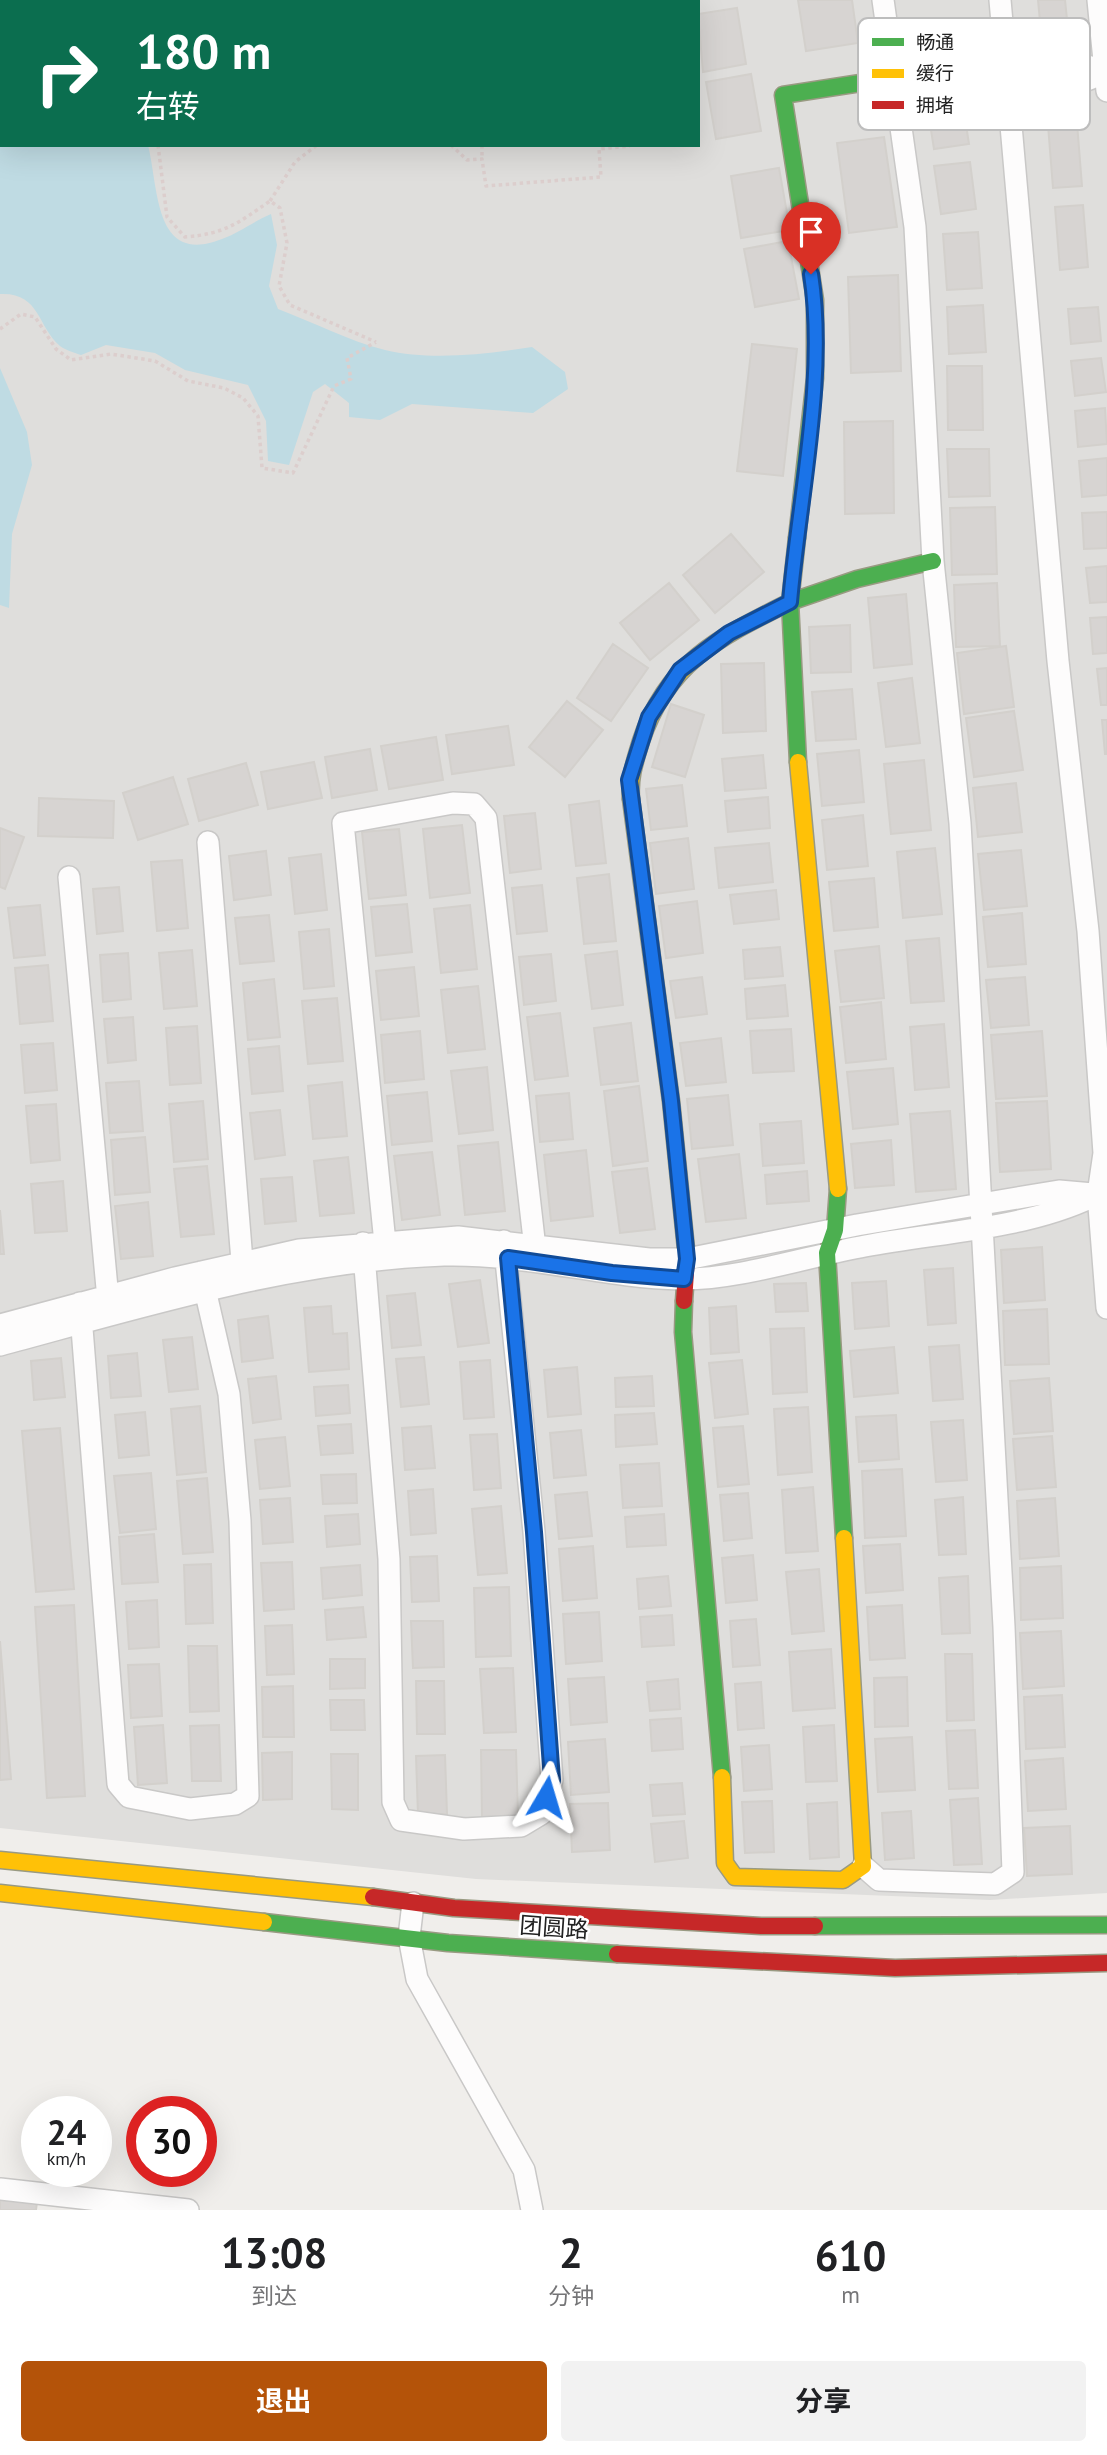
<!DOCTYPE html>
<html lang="zh">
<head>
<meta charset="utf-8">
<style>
	:root { --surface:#fff; --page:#f2f2f2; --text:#202124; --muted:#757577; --accent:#b45309 }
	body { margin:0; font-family:"PT Sans","Noto Sans SC",sans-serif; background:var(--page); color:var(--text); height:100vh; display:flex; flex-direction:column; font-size:26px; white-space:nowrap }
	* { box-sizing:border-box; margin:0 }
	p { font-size:23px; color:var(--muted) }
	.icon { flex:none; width:38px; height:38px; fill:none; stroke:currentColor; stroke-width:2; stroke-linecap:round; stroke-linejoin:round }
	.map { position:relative; height:2210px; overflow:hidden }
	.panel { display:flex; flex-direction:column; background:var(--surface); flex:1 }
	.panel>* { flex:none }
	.top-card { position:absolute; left:0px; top:0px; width:700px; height:147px; box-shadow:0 7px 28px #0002; background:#0b6e4f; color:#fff; overflow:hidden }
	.speed { position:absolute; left:21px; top:2096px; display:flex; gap:14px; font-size:35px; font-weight:700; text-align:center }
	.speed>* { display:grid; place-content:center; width:91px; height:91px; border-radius:50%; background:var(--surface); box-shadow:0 7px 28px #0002; line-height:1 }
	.speed small { font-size:18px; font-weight:400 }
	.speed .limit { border:10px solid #d22; background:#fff; color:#111 }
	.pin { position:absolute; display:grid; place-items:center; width:60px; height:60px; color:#fff; margin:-72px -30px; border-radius:50% 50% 50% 0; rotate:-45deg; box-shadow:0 0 7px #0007 }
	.pin .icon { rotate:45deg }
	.me { position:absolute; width:77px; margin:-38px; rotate:7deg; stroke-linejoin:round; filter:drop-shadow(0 0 5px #0008) }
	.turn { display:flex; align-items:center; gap:24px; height:147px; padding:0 21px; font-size:32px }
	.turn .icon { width:91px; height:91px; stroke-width:2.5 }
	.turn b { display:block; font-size:49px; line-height:60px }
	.eta { display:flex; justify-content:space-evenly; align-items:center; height:119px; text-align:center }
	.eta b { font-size:42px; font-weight:700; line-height:49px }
	.primary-button { display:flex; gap:14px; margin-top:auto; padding:14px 21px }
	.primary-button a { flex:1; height:80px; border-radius:7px; background:var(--accent); color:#fff; font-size:28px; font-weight:700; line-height:80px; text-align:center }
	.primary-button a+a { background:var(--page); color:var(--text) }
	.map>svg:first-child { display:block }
	.residential { fill:#dfdedc; fill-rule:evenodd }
	.water { fill:#bfdbe3 }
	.building { fill:#d7d4d2; stroke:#d3d0cc; stroke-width:2 }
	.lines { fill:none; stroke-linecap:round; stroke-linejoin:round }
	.street-casing { stroke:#c9c8c7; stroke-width:24 }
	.fast-casing { stroke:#999a82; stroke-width:19 }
	.slow-casing { stroke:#999a82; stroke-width:19 }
	.jam-casing { stroke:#999a82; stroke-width:19 }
	.path { stroke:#dccecd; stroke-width:3.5; stroke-dasharray:3.5 3.5; stroke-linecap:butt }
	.street { stroke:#fdfcfc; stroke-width:21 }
	.fast { stroke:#4caf50; stroke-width:16 }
	.slow { stroke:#ffc107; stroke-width:16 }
	.jam { stroke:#c62828; stroke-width:16 }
	.route-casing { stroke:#114b97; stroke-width:18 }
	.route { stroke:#1a73e8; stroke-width:12 }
	.labels { text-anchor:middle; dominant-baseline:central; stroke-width:5; stroke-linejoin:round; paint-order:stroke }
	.street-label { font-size:23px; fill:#222; stroke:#fff }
	.key { fill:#fff; stroke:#bdbdbd; stroke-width:2 }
	.key-label { font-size:19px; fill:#222 }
</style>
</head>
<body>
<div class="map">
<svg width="1107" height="2210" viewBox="0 0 1107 2210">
	<rect width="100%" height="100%" fill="#f0eeeb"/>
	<!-- residential -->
	<path class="residential" d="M0 0H1107V1893L990 1900 476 1879 0 1828ZM2 2H698V145H2Z"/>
	<!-- water -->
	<path class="water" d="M0 144 148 145C159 190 154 266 222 239 239 233 254 221 271 214L277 245 269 286 278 309C313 322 349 341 385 350 432 361 486 354 532 347L565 372 568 389 533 413 412 404 380 420 349 417V403L325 384 313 392 289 465 268 461 266 421 248 385 185 370 155 353 106 345 81 355C75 353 65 350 60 346 37 326 40 292 0 294Z
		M0 368 27 432 32 465 12 534 9 608 0 605Z"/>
	<!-- building -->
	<path class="building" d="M798 0H852L858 43 806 51Z
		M1038 0H1065L1068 29 1041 32Z
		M737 8 746 64 703 72 698 14Z
		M751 74 761 131 716 139 706 82Z
		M961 93 969 144 934 149 926 98Z
		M1077 123 1082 186 1053 188 1048 125Z
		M884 137 897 227 849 233 837 143Z
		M970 162 976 209 941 214 934 166Z
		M779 168 790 230 741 238 731 176Z
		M1083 205 1088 267 1060 270 1055 207Z
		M978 232 982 288 947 290 943 234Z
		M788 241 799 299 755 307 744 249Z
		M898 275 901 371 851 373 848 277Z
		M983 305 986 352 949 354 947 307Z
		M1098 307 1101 341 1071 344 1068 309Z
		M752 344 797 349 783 476 737 471Z
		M1101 358 1106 392 1075 396 1071 361Z
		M947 366H982L983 430H948Z
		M1105 408 1107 444 1078 447 1075 411Z
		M893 421 894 513 845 514 844 422Z
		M947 449H989L990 496 949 497Z
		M1107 458V495L1082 497 1079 461Z
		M995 507 997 574 952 575 950 508Z
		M1107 512V548L1084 549 1082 513Z
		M731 534 764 572 715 613 683 575Z
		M1107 566V602L1090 603 1086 568Z
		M669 583 699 620 650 660 620 623Z
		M997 583 1000 646 956 647 954 585Z
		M906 594 912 664 874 668 868 598Z
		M1107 617V653L1093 654 1090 618Z
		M850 625 851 672 811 673 809 627Z
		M613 644 648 668 611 721 577 698Z
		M1006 646 1014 707 964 714 957 653Z
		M764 663 766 731 723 733 721 664Z
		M1107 668V705H1101L1097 669Z
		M912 678 920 743 886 747 878 683Z
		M852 689 856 739 816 741 812 692Z
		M567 701 603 730 565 777 529 747Z
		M671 704 704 715 685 777 652 767Z
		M1014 711 1023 770 974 777 966 718Z
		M1102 720H1107V754H1105Z
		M508 726 514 765 452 774 446 735Z
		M436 737 443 780 389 789 381 746Z
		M370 749 377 790 332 798 325 757Z
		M859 750 864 802 822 806 817 754Z
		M763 755 766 788 725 791 722 759Z
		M924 760 931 830 891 834 884 764Z
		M314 762 322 798 268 809 261 772Z
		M246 763 258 805 199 821 188 779Z
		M173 777 188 824 138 840 123 793Z
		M1016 783 1022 832 978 837 973 788Z
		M682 785 687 826 651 830 646 789Z
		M768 797 770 828 728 832 725 801Z
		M39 798 114 801 113 838 38 836Z
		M599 801 606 863 576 866 569 805Z
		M535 813 541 869 510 873 504 816Z
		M863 815 868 866 827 870 822 820Z
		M462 825 470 893 430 898 423 829Z
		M0 828 24 837 5 889 0 887Z
		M399 829 406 895 369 899 362 832Z
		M688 838 694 889 656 894 650 843Z
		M769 843 773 882 719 888 715 848Z
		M935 848 942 914 903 918 897 852Z
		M1021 850 1027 906 984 910 978 854Z
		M266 851 271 895 234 900 229 856Z
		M321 854 327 910 295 914 289 858Z
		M182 860 188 928 157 931 151 862Z
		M609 874 616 941 584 944 577 878Z
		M874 878 878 927 834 931 829 882Z
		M542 885 547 931 517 934 512 888Z
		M119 887 123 931 97 934 93 889Z
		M776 890 779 919 734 924 730 895Z
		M697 901 703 953 666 958 659 906Z
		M407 904 412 952 376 956 371 907Z
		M40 905 45 955 14 958 8 908Z
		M470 905 477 969 441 973 434 909Z
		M1022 913 1026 964 988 967 983 917Z
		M269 915 274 961 240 964 235 918Z
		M329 929 334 986 304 989 299 932Z
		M939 938 944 1001 911 1003 906 941Z
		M879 946 884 998 841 1002 835 951Z
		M780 947 783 976 745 979 743 950Z
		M192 950 197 1006 164 1009 159 953Z
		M617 951 623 1005 592 1009 585 955Z
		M128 953 131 999 103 1002 100 955Z
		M551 954 556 1001 524 1005 519 957Z
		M48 965 53 1021 20 1024 15 968Z
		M414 967 419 1016 381 1020 376 971Z
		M702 977 707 1014 676 1018 670 981Z
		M1025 977 1029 1025 991 1028 986 980Z
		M274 979 280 1037 248 1040 243 983Z
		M785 985 788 1016 747 1019 745 989Z
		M478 986 485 1049 448 1053 441 990Z
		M337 998 343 1061 308 1064 302 1001Z
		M881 1002 886 1059 846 1063 840 1007Z
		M560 1013 568 1076 535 1080 527 1017Z
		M133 1017 136 1060 108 1063 104 1019Z
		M631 1023 638 1081 601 1085 594 1028Z
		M944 1024 949 1087 915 1090 910 1027Z
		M197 1026 201 1083 170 1085 166 1028Z
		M791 1029 794 1071 753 1073 750 1031Z
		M420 1031 424 1079 385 1083 381 1035Z
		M1042 1031 1047 1096 996 1099 991 1035Z
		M721 1038 726 1082 686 1086 680 1043Z
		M53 1043 57 1090 25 1093 21 1045Z
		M279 1046 283 1091 252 1094 248 1049Z
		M487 1067 493 1130 459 1134 451 1071Z
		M893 1068 898 1124 853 1129 847 1072Z
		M139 1081 143 1131 110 1133 106 1083Z
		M342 1082 347 1136 313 1139 308 1086Z
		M639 1086 648 1161 613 1166 604 1091Z
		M427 1092 432 1141 392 1145 387 1096Z
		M569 1093 573 1139 540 1142 536 1096Z
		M728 1095 733 1145 692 1149 687 1099Z
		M203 1101 208 1159 174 1162 169 1104Z
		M1047 1101 1051 1169 1000 1172 996 1103Z
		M56 1104 60 1160 31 1163 26 1106Z
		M280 1110 285 1155 255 1159 250 1113Z
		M950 1111 956 1189 916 1192 910 1114Z
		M801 1121 804 1163 763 1166 760 1124Z
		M145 1137 150 1192 115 1195 111 1140Z
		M891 1140 894 1185 855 1188 851 1144Z
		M498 1142 505 1211 465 1215 458 1146Z
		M586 1150 593 1216 551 1221 544 1155Z
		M432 1152 440 1215 402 1220 394 1156Z
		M739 1154 746 1218 706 1222 698 1159Z
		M348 1157 354 1213 320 1216 314 1161Z
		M207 1166 214 1234 181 1237 174 1169Z
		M647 1168 655 1229 620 1233 612 1172Z
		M807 1171 809 1201 767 1204 765 1175Z
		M292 1177 296 1221 265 1224 261 1179Z
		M63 1181 67 1231 35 1233 31 1184Z
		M148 1202 153 1256 121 1259 115 1206Z
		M0 1210 4 1254H0Z
		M1042 1247 1045 1300 1004 1303 1001 1250Z
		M953 1268 956 1323 928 1325 924 1270Z
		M480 1280 489 1343 458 1347 449 1284Z
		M886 1281 889 1326 855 1329 852 1283Z
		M806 1283 808 1311 776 1312 774 1284Z
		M415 1293 421 1345 392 1348 387 1296Z
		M331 1306 333 1334 347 1333 349 1369 309 1372 304 1308Z
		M736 1306 739 1352 711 1354 709 1308Z
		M1047 1309 1049 1364 1005 1365 1003 1311Z
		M268 1316 273 1358 242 1362 238 1320Z
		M804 1328 807 1392 773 1394 770 1329Z
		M192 1337 198 1389 169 1392 163 1340Z
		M959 1345 963 1399 933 1401 929 1347Z
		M894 1347 898 1393 854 1397 850 1351Z
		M137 1353 141 1396 111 1398 108 1356Z
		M424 1357 429 1404 401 1407 396 1359Z
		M61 1358 65 1397 34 1400 31 1361Z
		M490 1360 494 1417 464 1419 460 1362Z
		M742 1360 748 1414 715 1418 709 1363Z
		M577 1367 581 1414 548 1417 544 1370Z
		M276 1376 281 1419 253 1423 248 1379Z
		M652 1376 654 1406 616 1407 615 1378Z
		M1049 1378 1053 1431 1014 1434 1010 1381Z
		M348 1385 350 1413 316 1416 314 1387Z
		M200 1406 206 1472 177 1475 171 1409Z
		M808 1407 812 1472 778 1475 774 1409Z
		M145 1412 149 1455 119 1458 115 1415Z
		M654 1413 657 1444 616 1447 615 1415Z
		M896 1415 899 1459 859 1462 856 1417Z
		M963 1420 967 1480 936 1482 931 1422Z
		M351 1424 353 1453 321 1455 318 1426Z
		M431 1426 435 1468 405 1470 402 1428Z
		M743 1426 749 1484 718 1487 713 1428Z
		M60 1428 74 1589 36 1592 22 1431Z
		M581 1430 586 1475 554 1478 550 1433Z
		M497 1434 501 1488 474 1490 470 1435Z
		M1052 1436 1056 1487 1017 1490 1013 1439Z
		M285 1437 290 1486 260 1489 255 1440Z
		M659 1463 662 1506 623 1508 620 1465Z
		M902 1469 906 1536 865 1538 862 1471Z
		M151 1473 156 1529 120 1533 114 1476Z
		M356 1474 357 1503 323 1504 321 1475Z
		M207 1478 213 1552 183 1554 177 1481Z
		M813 1487 818 1551 786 1553 782 1490Z
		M433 1489 436 1533 411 1535 408 1491Z
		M587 1492 592 1536 559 1539 555 1495Z
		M748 1493 752 1538 724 1541 720 1495Z
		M963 1497 966 1554 939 1555 935 1500Z
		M290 1498 293 1542 263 1544 260 1500Z
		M1055 1498 1059 1556 1020 1559 1017 1501Z
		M501 1506 507 1573 478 1575 472 1509Z
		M358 1514 360 1544 327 1547 325 1516Z
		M664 1514 666 1545 627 1547 625 1517Z
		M154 1534 158 1582 122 1584 119 1537Z
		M900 1544 903 1590 866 1593 863 1546Z
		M593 1546 597 1598 563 1601 559 1549Z
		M753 1555 757 1600 726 1603 722 1558Z
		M437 1556 439 1601 412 1602 410 1557Z
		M292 1562 294 1609 264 1611 261 1563Z
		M211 1564 213 1623 186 1624 184 1565Z
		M360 1565 362 1595 323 1599 321 1568Z
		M1061 1566 1063 1618 1021 1620 1020 1568Z
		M819 1569 824 1631 792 1634 786 1572Z
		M668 1576 671 1606 639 1609 637 1579Z
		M968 1576 970 1633 942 1634 939 1578Z
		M509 1587 511 1656 476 1657 474 1588Z
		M157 1600 159 1647 129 1649 126 1602Z
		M74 1605 85 1796 47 1798 35 1607Z
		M902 1605 905 1658 870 1660 867 1607Z
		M363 1607 366 1637 327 1640 325 1610Z
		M599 1612 602 1661 566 1664 563 1614Z
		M672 1615 674 1645 642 1647 640 1617Z
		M756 1619 760 1665 733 1667 730 1621Z
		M411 1621H443L444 1667 413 1668Z
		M292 1625 294 1674 267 1675 265 1626Z
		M1061 1631 1064 1686 1023 1689 1020 1633Z
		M0 1641 11 1779 0 1780Z
		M188 1646H217L219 1711 190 1712Z
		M831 1649 835 1708 793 1711 789 1652Z
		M945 1654H972L974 1720 947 1721Z
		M330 1659H365V1688L330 1689Z
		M159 1664 162 1716 131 1718 128 1665Z
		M513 1668 516 1732 484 1733 480 1669Z
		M604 1677 607 1722 571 1725 568 1679Z
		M907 1677 908 1726 875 1727 874 1678Z
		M678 1679 680 1709 650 1711 647 1682Z
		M416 1681H444L445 1734H417Z
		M761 1682 764 1728 738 1730 735 1684Z
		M293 1686 294 1737H263L262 1687Z
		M1062 1695 1065 1747 1026 1749 1024 1697Z
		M330 1700H364L365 1730H331Z
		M681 1718 683 1749 652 1751 650 1720Z
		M163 1725 167 1783 138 1785 134 1727Z
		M219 1725 221 1781H192L190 1726Z
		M834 1725 837 1781 806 1782 803 1727Z
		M975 1730 978 1788 949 1789 946 1731Z
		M912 1737 915 1790 878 1792 875 1739Z
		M605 1739 609 1792 571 1795 568 1742Z
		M769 1745 772 1789 744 1791 741 1747Z
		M481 1750H516L518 1817 482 1818Z
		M292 1752V1799L263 1800 262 1753Z
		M331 1754H358V1810L332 1809Z
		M445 1755 447 1814 418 1815 416 1756Z
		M1063 1758 1066 1809 1028 1811 1025 1761Z
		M682 1783 685 1814 653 1816 650 1785Z
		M978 1798 982 1864 954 1865 950 1800Z
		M772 1801 774 1852 745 1853 742 1802Z
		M837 1802 839 1857 810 1859 807 1804Z
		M608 1803 610 1850 572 1852 570 1804Z
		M911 1811 914 1858 885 1860 882 1813Z
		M684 1821 688 1858 655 1862 651 1824Z
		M1070 1826 1072 1874 1027 1876 1024 1828Z
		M0 2198 37 2202 36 2210H0Z"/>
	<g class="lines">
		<!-- street casing -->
		<g class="street-casing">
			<path id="street" d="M1000 0 1058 661 1088 931 1104 1153 1098 1194 1107 1308
				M1098 0 1107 91
				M1077 63 1105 71C1071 91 1044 92 1007 80L1034 65Z
				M208 842 242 1261 246 1273
				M69 877 109 1310
				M363 1243 389 1559 393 1802 401 1820 464 1829 521 1826 541 1814 552 1780 534 1532 504 1241
				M386 1253 343 823 453 803 474 804 486 818 536 1257
				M80 1303 118 1784 129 1797 190 1809 235 1804 248 1796 240 1521 229 1394 201 1272
				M0 1325 175 1278 299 1250 458 1237 649 1259H687L857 1225 1059 1191 1093 1194
				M0 1345C145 1306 292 1260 444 1255 524 1253 601 1277 681 1279 737 1280 809 1256 865 1246 942 1231 1038 1229 1107 1189
				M863 1866 879 1880 995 1884 1013 1872 1004 1627 960 823 933 561 915 227 883 0
				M413 1903 409 1937 417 1979 524 2170 532 2210
				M0 2189 188 2210"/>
		</g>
		<!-- fast casing -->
		<g class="fast-casing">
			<path id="fast" d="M797 538 815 378V300L783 95 893 78
				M798 762 790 602 857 579 933 561
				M838 1189 835 1230 827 1253 844 1538
				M684 1301 683 1332 722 1777
				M264 1922 448 1943 617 1954
				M815 1926 1107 1925"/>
		</g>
		<!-- slow casing -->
		<g class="slow-casing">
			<path id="slow" d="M798 762 838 1189
				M631 799C629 777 635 761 641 741 667 662 720 637 790 602L797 538
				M722 1777 725 1863 735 1877 843 1880 863 1866 844 1538
				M0 1860 373 1897
				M0 1893 264 1922"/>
		</g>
		<!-- jam casing -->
		<g class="jam-casing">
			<path id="jam" d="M631 799 671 1101 687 1259 684 1301
				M373 1897 454 1908 761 1926H815
				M617 1954 895 1968 1107 1963"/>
		</g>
		<!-- path -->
		<path class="path" d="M6 0V2
			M78 2 79 0
			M0 9 2 10
			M0 97 2 96
			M158 145 167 217 185 237C225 234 238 223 270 201L280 208 287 243 279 286 290 305 376 342
			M451 145 467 160 482 159 486 186 601 177 599 149 630 146
			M482 145V159
			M270 201 295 162 317 145
			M0 329 21 314 35 317 56 349 71 360 111 354 155 361 188 381 224 388 243 398 258 416 262 468 293 473 334 386 351 379 347 358 376 342"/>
		<!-- street -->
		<use href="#street" class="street"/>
		<!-- fast -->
		<use href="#fast" class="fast"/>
		<!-- slow -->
		<use href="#slow" class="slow"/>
		<!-- jam -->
		<use href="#jam" class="jam"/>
	</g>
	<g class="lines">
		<!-- route casing -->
		<g class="route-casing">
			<path id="route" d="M546 1797 552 1780 534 1532 508 1258 612 1273 684 1279 687 1259 671 1101 629 780 649 717 680 670 729 633 790 602C799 498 827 377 811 274"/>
		</g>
		<!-- route -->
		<use href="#route" class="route"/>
	</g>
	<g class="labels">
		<!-- street labels -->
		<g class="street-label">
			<text transform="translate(554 1927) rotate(4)">团圆路</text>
		</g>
	</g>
	<!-- legend -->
	<rect x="858" y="18" width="232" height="112" rx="10" class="key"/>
	<rect x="872" y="38" width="32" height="8" fill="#4caf50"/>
	<rect x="872" y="69" width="32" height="9" fill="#ffc107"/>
	<rect x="872" y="101" width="32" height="8" fill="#c62828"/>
	<g class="key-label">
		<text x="916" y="49">畅通</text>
		<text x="916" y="80">缓行</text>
		<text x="916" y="112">拥堵</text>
	</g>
</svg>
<div class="speed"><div>24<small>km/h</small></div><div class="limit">30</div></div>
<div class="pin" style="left:811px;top:274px;background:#d93025"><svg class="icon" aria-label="arrive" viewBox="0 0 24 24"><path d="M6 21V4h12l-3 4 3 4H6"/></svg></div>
<svg class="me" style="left:546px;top:1797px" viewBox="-20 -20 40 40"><path d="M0-17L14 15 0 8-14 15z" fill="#1a73e8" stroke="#fff" stroke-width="4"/></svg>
<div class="top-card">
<div class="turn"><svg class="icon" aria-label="right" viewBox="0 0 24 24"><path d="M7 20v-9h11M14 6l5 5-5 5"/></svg><div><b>180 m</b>右转</div></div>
</div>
</div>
<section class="panel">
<div class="eta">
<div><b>13:08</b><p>到达</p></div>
<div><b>2</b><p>分钟</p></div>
<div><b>610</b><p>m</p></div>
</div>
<div class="primary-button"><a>退出</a><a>分享</a></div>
</section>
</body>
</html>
